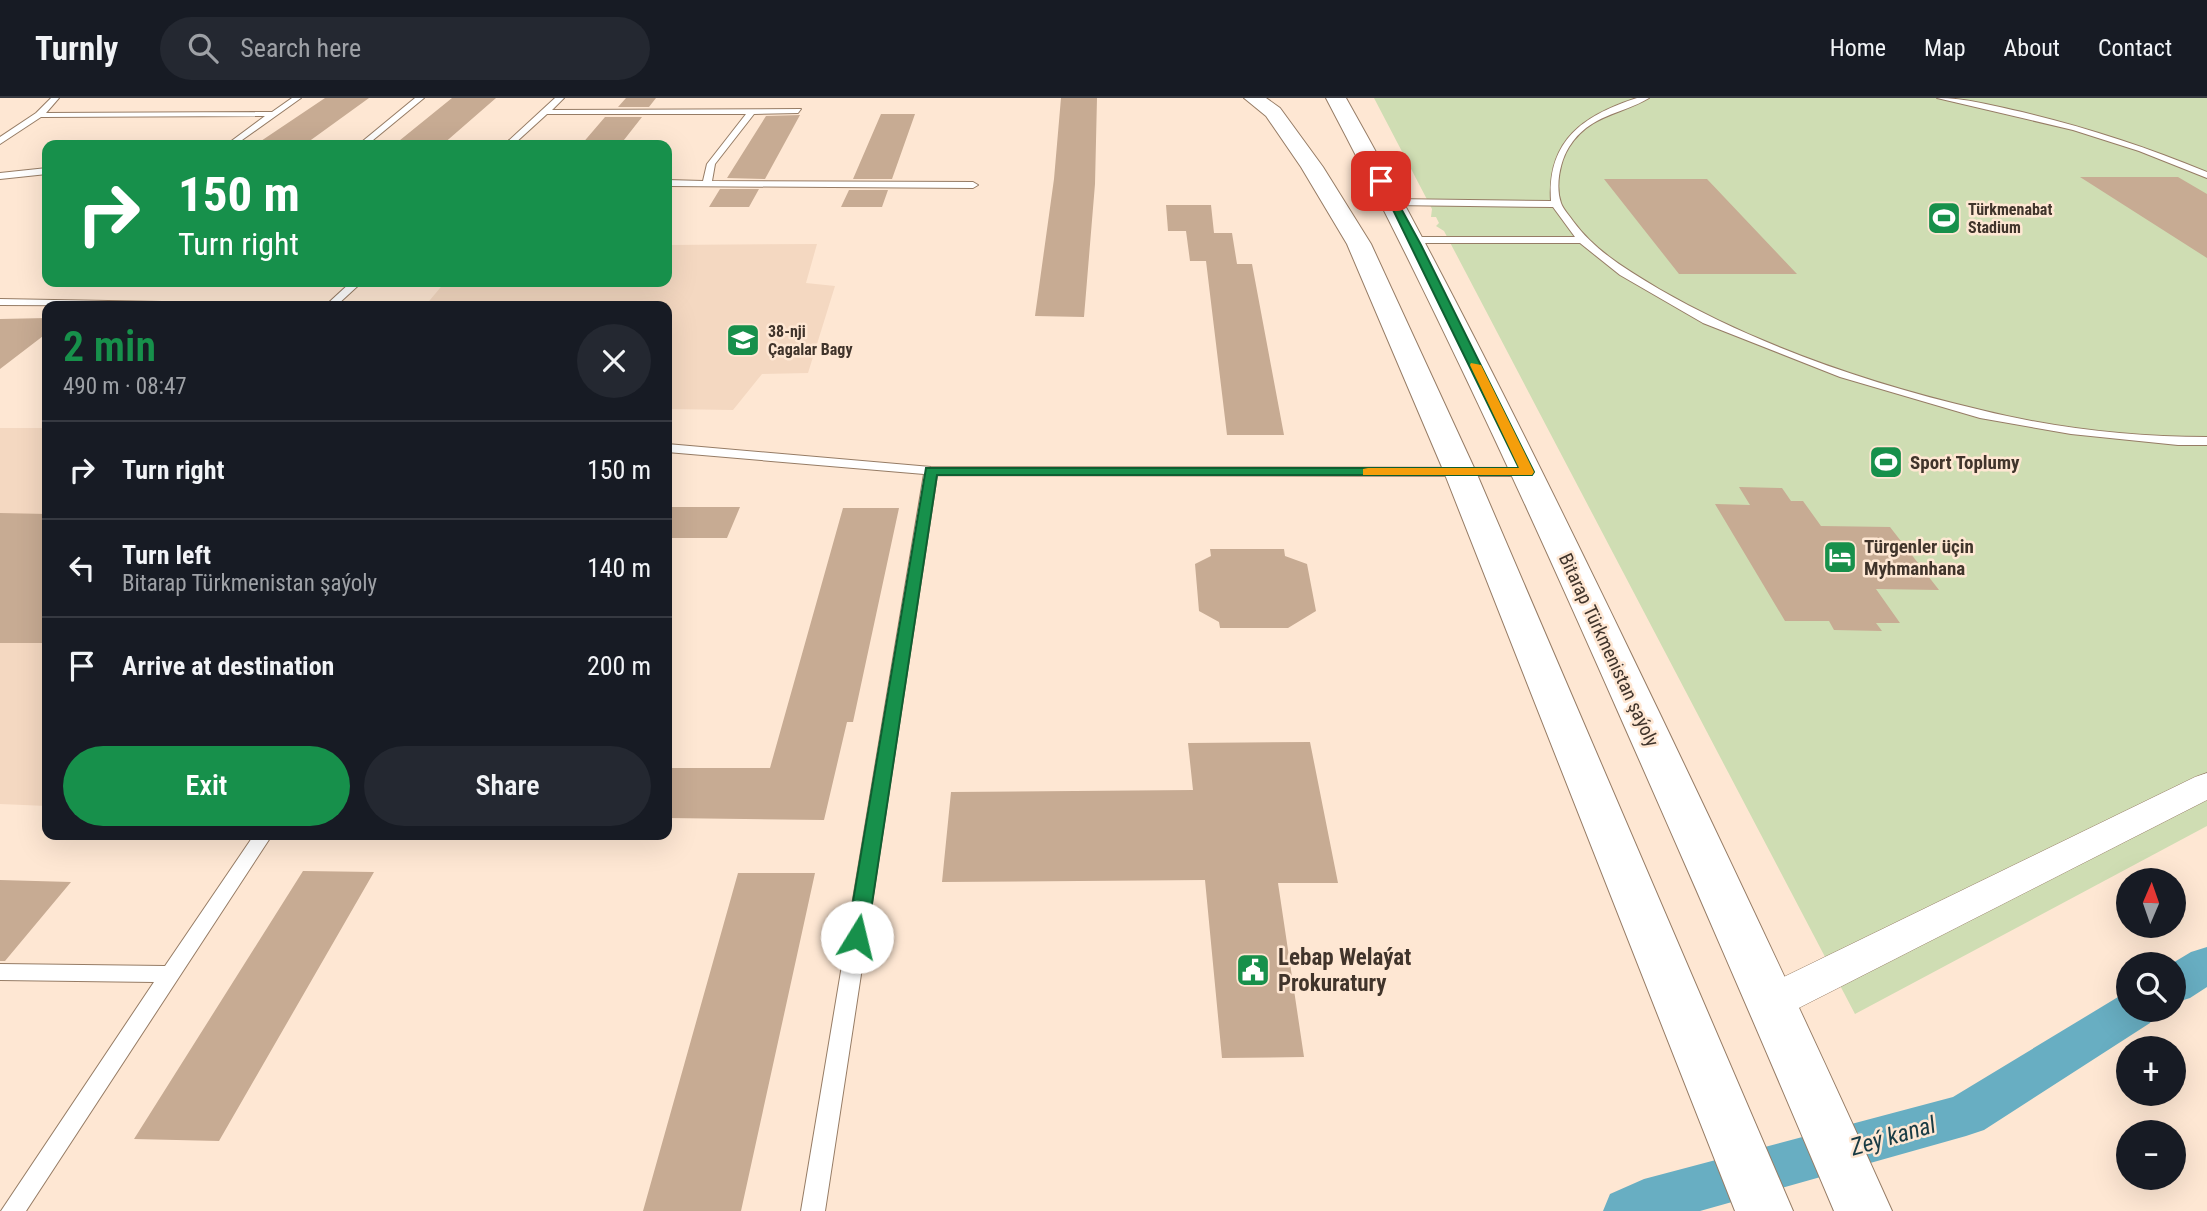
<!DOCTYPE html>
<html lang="en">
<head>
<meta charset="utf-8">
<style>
	:root { --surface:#171b24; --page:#242831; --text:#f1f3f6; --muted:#9ea1a6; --line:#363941; --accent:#17904b }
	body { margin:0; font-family:"Roboto Condensed",sans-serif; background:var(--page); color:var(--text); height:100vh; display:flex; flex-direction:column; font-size:26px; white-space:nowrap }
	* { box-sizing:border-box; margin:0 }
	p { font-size:23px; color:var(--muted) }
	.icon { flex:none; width:38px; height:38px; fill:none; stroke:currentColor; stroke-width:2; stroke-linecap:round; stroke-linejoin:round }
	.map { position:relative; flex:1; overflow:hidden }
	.drawer { position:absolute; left:42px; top:203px; width:630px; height:539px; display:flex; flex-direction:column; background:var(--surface); border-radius:14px; box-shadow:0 7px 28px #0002 }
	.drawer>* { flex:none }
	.top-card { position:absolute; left:42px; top:42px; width:630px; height:147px; border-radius:14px; box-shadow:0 7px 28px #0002; background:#17904b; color:#fff; overflow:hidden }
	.needle { width:46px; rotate:2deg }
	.controls { position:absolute; left:2116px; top:770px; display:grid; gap:14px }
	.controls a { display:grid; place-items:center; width:70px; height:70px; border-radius:50%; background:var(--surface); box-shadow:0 7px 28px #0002; font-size:35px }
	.pin { position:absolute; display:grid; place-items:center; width:60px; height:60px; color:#fff; margin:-30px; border-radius:14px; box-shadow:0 4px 10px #0006 }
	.me { position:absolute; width:77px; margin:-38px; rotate:9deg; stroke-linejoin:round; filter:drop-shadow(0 0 5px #0008) }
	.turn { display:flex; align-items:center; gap:24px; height:147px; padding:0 21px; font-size:32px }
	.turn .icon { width:91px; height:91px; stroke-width:2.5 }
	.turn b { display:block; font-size:49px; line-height:60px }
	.round { display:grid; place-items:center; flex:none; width:74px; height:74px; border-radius:37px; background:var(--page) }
	.overview { display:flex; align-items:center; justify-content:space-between; height:119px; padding:0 21px }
	h1 { font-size:42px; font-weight:600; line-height:52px; color:var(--accent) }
	.cta { display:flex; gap:14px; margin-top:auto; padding:14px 21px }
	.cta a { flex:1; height:80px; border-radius:42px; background:var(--accent); color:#fff; font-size:28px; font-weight:600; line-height:80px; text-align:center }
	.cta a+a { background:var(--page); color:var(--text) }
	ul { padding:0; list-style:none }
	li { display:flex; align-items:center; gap:21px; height:98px; padding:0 21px; border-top:2px solid var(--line) }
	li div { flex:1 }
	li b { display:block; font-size:26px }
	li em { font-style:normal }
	header { display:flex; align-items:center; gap:42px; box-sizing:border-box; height:98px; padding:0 35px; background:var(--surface); border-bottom:2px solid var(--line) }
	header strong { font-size:33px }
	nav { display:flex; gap:38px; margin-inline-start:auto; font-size:24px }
	.search { width:490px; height:63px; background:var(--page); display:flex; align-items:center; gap:18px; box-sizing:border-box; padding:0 24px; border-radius:38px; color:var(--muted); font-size:26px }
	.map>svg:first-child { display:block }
	.built { fill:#f4d8c1 }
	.green { fill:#cfddb3 }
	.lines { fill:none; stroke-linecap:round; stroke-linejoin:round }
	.canal { fill:#68aec2; fill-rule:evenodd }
	.building { fill:#c7ab93 }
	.service-casing { stroke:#967c65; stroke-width:2 }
	.minor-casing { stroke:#967c65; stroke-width:1 }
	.secondary-casing { stroke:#967c65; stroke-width:2 }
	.service { fill:#fff; fill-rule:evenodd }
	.minor { fill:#fff; fill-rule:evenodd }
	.secondary { fill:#fff; fill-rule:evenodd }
	.route { fill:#17904b; stroke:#0f5e31; stroke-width:2 }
	.slow { fill:#f59e0b }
	.labels { text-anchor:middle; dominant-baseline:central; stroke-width:5; stroke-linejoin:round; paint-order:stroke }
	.far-poi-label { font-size:16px; font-weight:bold; fill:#40342b; stroke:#fee7d3; text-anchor:start }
	.poi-label { font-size:19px; font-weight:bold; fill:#40342b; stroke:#fee7d3; text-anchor:start }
	.street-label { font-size:19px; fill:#40342b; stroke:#fee7d3 }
	.near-poi-label { font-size:23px; font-weight:bold; fill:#40342b; stroke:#fee7d3; text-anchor:start }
	.near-water-label { font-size:24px; font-style:italic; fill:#183b44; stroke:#fee7d3 }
</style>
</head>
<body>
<header>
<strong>Turnly</strong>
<div class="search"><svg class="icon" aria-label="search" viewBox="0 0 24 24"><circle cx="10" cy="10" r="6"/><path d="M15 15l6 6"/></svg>Search here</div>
<nav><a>Home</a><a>Map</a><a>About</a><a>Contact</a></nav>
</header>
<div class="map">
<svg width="2207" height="1113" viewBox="0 0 2207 1113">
	<rect width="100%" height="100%" fill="#fee7d3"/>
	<!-- built -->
	<path class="built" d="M817 146 806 185 835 188 808 275 762 276 733 312 667 311V208H425L445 184H667V147Z
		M169 184H317L314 187 181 188Z
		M0 330H47V708L0 706Z"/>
	<!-- green -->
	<path class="green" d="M1374 0H2207V728L1855 916 1444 133 1436 128 1439 125 1436 119H1431L1432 111Z"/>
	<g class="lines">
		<!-- canal -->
		<path class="canal" d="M2207 849V889L2190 900 2174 905V866H2171L2191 854Z
			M2128 896V912H2157L2150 925 1984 1032 1966 1038 1700 1113H1603L1610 1096 1644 1081 1953 999 2118 899Z"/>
	</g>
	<!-- building -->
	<path class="building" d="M325 0H369L304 47H255Z
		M452 0H496L442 47H394Z
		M626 0H656L649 9H618Z
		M1061 0H1097L1095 86 1084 219 1035 218 1054 81Z
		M881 16H915L892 81H853Z
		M800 17 765 81 727 80 766 18Z
		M605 19H642L620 47H581Z
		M2080 79H2178L2207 96V160Z
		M1604 81H1707L1797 176H1679Z
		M720 91H759L749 109H709Z
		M849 92H888L882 109H841Z
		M1166 107H1211L1214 135H1232L1237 166H1252L1284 337H1227L1206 163H1190L1186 133H1168Z
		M47 220V235L0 271V221Z
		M1739 389 1782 390 1791 403H1803L1821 428 1890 429 1939 492 1876 491 1900 525H1876L1882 533 1834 532 1829 523H1785L1715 406 1750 407Z
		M667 409H740L727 440H667Z
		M843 410H899L853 624H847L824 722 667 720V670H770Z
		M0 415 47 416V545H0Z
		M1210 451H1284L1285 458 1307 466 1316 513 1288 530H1220L1219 524 1199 513 1195 466 1211 458Z
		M1310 644 1338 785H1278L1304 959 1222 960 1205 782 942 784 951 694 1193 692 1188 645Z
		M303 773 374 774 219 1043 134 1041Z
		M738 775H815L741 1113H643Z
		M0 782 71 784 5 863H0Z"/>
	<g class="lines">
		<!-- service casing -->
		<g class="service-casing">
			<path id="service" d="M51 0H59L46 15 272 14 292 0H301L235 47H226L265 18 41 19 0 46V39L36 15Z
				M415 0H424L367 47H358Z
				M555 0H564L552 12 801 11 798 15 754 16 715 66 712 83 973 84 978 87 973 90 667 88V82L703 83 707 66 746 16H547L513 47H504Z
				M1637 0H1649C1621 17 1590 16 1569 49 1560 63 1555 88 1561 105 1563 111 1569 117 1573 123 1595 153 1627 172 1659 191 1758 248 1870 286 1981 312 2053 330 2133 339 2207 339V347H2178L2071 336 1980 320 1840 279 1703 225 1620 177 1580 145H1414L1409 142 1414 139H1575L1553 109 1392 107 1387 104 1392 101 1551 103C1547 42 1584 17 1637 0Z
				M1937 0C1966 0 1994 8 2022 14 2085 29 2147 49 2207 74V80L2139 53 2073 32Z
				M47 70V76L0 81V75Z
				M351 184H362L336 208H325Z
				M0 201 216 205 221 208 0 207Z
				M667 346 931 369 1528 370 1535 374 1528 378 937 377 825 1113H801L924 376 667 354Z
				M254 737H272L26 1113H1L154 884 0 882V866L165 868Z"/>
		</g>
		<!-- minor casing -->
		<g class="minor-casing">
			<path id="minor" d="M2207 675V702L1787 916 1772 920 1757 916 1751 904 1757 892 2195 679Z"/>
		</g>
		<!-- secondary casing -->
		<g class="secondary-casing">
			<path id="secondary" d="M1244 0H1266L1280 10 1323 69 1371 146 1476 374 1793 1113H1735L1444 374 1347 146 1301 69 1266 18Z
				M1326 0H1346C1459 201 1560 408 1660 616 1739 781 1817 946 1892 1113H1834C1764 947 1692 781 1619 616 1527 407 1433 203 1326 0Z"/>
		</g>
		<!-- service -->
		<use href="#service" class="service"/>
		<!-- minor -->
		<use href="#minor" class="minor"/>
		<!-- secondary -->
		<use href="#secondary" class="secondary"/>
	</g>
	<!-- route -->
	<path class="route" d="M1378 81 1386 83 1421 147 1534 374 1532 377H937L867 839 864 844 857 846 850 844 847 839 926 370H1519Z"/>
	<!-- slow -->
	<path class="slow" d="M1471 265 1481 267 1534 374 1532 377H1363V371L1368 370H1519L1470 267Z"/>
	<!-- icons -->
	<defs>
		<g id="stadium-square" transform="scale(1.75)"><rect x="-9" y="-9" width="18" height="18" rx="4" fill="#17904b" stroke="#fee7d3"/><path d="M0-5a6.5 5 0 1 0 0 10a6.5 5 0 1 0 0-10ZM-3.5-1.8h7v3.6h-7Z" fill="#fff"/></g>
		<g id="school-square" transform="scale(1.75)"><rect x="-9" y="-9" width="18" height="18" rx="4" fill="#17904b" stroke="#fee7d3"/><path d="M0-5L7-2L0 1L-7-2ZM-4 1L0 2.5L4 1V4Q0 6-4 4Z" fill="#fff"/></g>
		<g id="hotel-square" transform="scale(1.75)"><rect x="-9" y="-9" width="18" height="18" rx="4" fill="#17904b" stroke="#fee7d3"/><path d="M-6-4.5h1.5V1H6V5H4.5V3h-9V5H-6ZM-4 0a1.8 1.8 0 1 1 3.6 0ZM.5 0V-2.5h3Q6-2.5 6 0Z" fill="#fff"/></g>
		<g id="civic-square" transform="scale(1.75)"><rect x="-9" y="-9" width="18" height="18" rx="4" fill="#17904b" stroke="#fee7d3"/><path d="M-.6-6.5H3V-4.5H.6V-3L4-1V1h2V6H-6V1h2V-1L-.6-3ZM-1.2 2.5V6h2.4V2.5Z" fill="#fff"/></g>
	</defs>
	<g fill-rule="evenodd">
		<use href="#stadium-square" x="1944" y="120"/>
		<use href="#school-square" x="743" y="242"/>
		<use href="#stadium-square" x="1886" y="364"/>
		<use href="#hotel-square" x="1840" y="459"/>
		<use href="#civic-square" x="1253" y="872"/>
	</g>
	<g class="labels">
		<!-- far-poi labels -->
		<g class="far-poi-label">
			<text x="1968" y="111">Türkmenabat<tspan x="1968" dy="18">Stadium</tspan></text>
			<text x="768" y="233">38-nji<tspan x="768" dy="18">Çagalar Bagy</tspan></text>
		</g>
		<!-- poi labels -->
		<g class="poi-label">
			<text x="1910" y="364">Sport Toplumy</text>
			<text x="1864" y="448">Türgenler üçin<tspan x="1864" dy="22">Myhmanhana</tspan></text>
		</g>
		<!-- street labels -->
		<g class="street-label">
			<text transform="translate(1609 552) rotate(65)">Bitarap Türkmenistan şaýoly</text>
		</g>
		<!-- near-poi labels -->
		<g class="near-poi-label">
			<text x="1278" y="859">Lebap Welaýat<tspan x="1278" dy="26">Prokuratury</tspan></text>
		</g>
		<!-- near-water labels -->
		<g class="near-water-label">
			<text transform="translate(1893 1038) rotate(-16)">Zeý kanal</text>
		</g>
	</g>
</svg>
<div class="controls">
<a><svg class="needle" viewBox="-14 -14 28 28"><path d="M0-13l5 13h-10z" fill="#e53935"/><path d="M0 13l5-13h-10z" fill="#9ea1a6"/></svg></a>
<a><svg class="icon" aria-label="search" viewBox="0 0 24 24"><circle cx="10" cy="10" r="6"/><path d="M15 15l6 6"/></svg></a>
<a>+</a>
<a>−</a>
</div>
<div class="pin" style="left:1381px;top:83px;background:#d93025"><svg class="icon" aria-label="arrive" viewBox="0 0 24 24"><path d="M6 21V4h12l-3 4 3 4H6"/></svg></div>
<svg class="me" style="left:857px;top:839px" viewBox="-20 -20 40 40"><circle r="19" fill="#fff"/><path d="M0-13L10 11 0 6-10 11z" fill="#17904b"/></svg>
<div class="top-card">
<div class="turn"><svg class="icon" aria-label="right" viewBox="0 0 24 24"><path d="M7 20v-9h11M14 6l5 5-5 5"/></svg><div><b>150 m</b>Turn right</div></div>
</div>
<section class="drawer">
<div class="overview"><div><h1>2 min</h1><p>490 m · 08:47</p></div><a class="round"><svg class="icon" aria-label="close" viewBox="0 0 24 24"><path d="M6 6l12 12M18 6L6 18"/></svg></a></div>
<ul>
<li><svg class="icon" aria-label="right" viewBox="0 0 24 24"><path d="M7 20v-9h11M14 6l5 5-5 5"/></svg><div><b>Turn right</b></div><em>150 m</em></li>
<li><svg class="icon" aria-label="left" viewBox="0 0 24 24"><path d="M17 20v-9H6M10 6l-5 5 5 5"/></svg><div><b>Turn left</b><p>Bitarap Türkmenistan şaýoly</p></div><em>140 m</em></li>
<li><svg class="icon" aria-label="arrive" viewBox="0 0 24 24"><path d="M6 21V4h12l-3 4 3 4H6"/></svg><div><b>Arrive at destination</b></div><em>200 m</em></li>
</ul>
<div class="cta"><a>Exit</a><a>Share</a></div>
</section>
</div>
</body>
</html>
